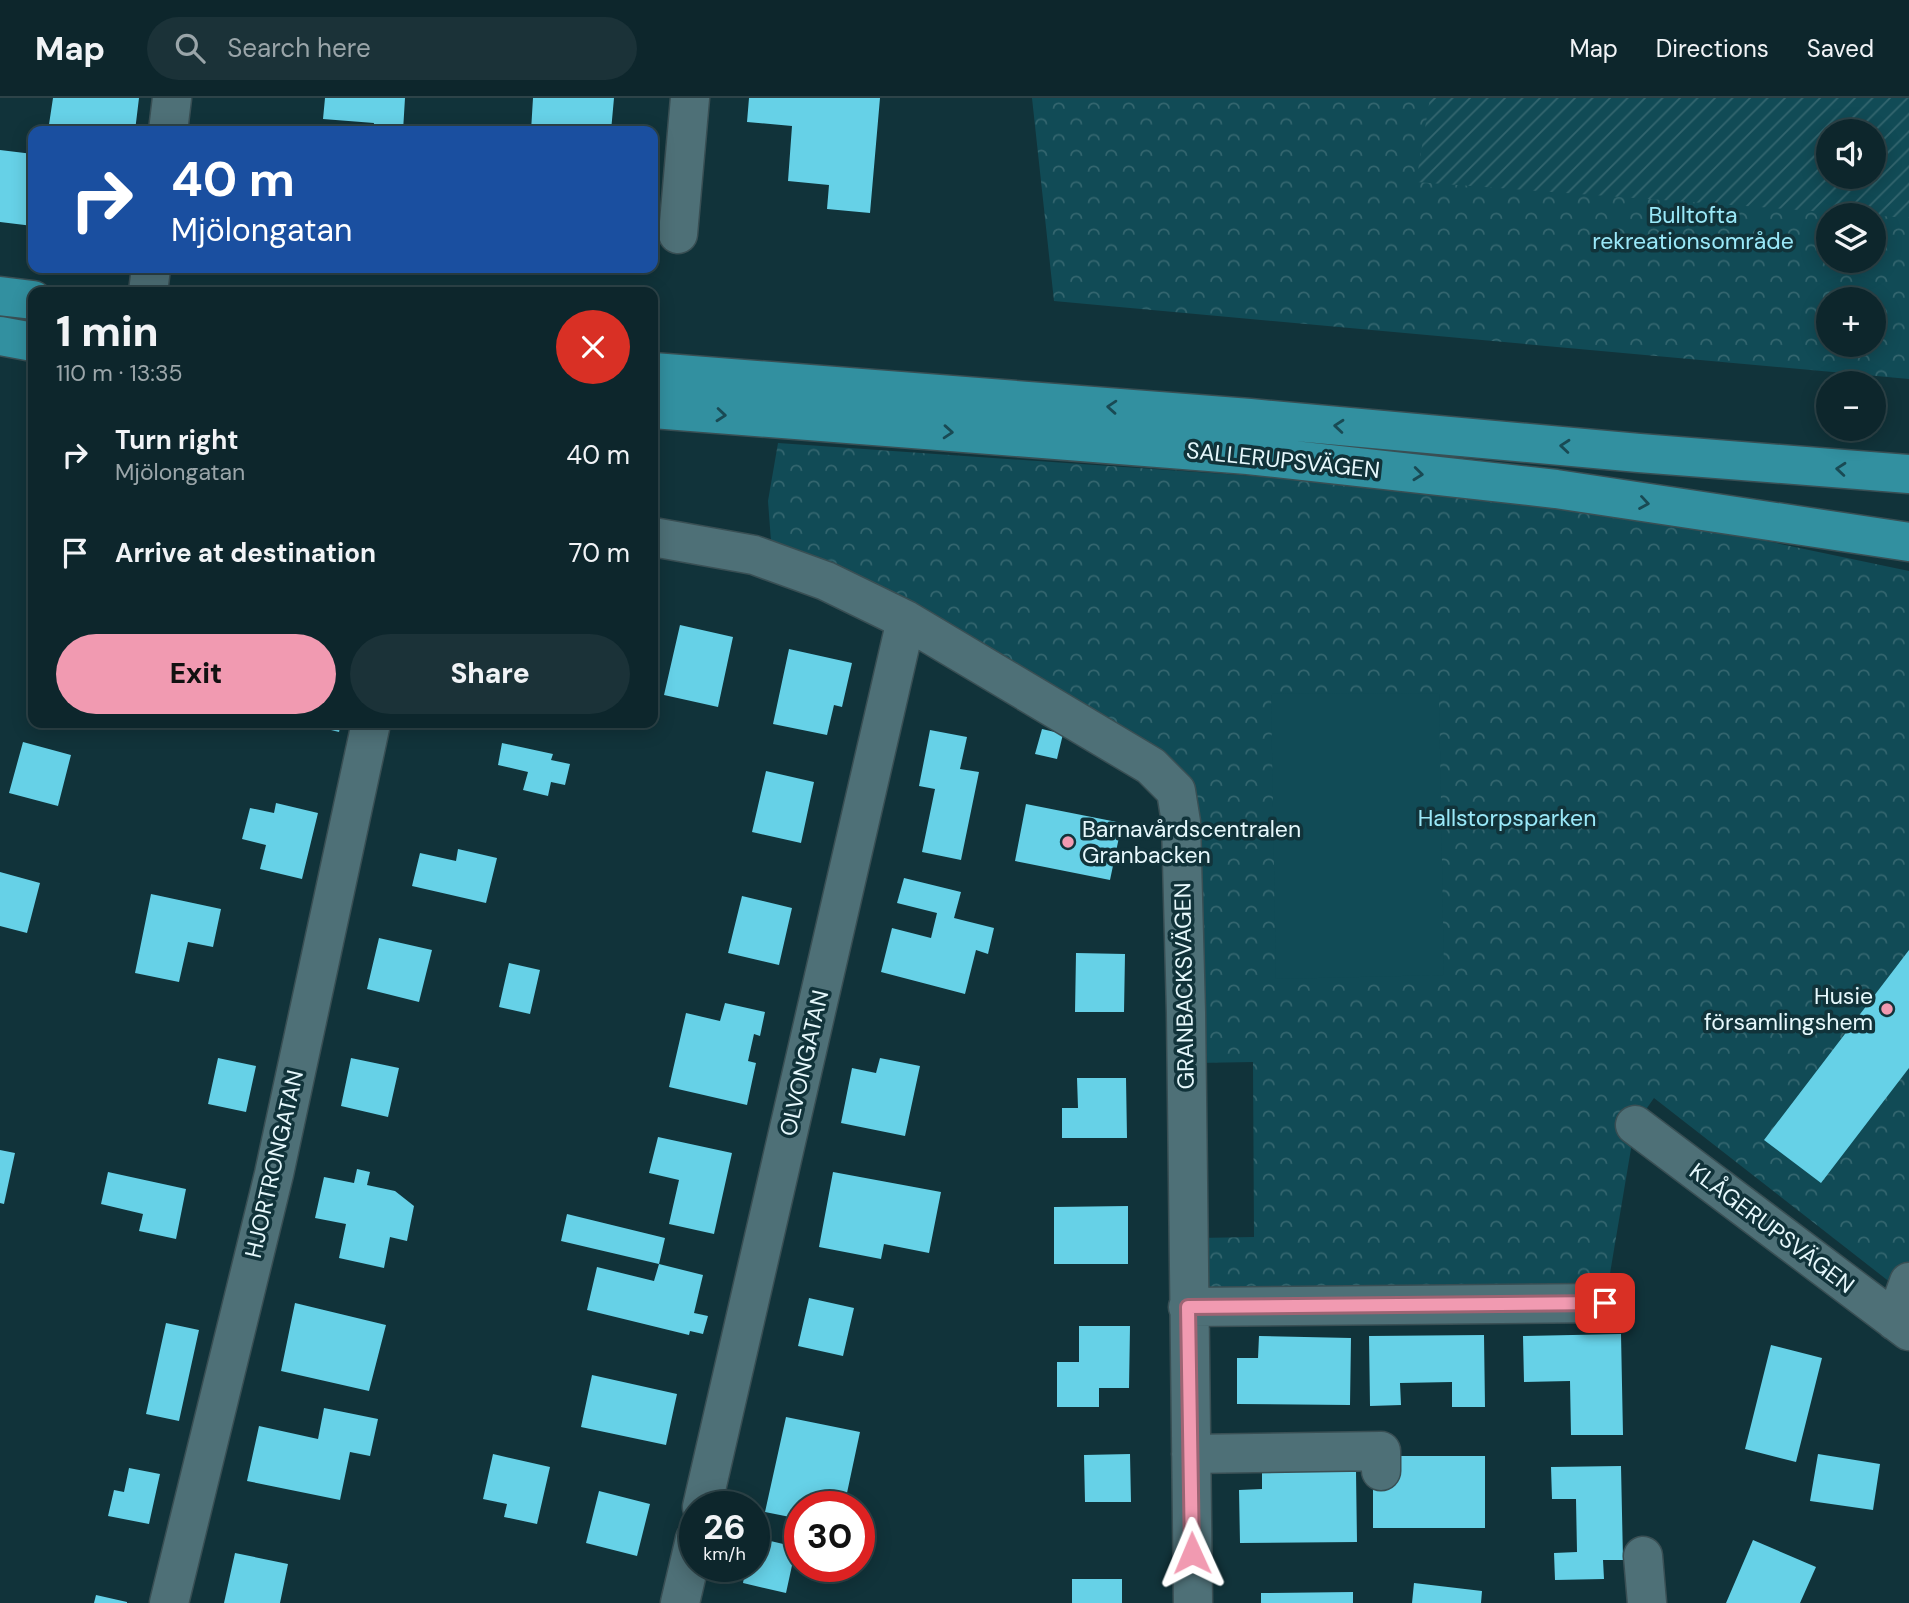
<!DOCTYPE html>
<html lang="en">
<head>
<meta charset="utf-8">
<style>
	:root { --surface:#0d262c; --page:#1b3238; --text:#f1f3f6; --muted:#9aa5a9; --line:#2d4348; --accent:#f19ab1 }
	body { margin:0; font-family:"DM Sans",sans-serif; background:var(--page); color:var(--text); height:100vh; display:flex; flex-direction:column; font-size:26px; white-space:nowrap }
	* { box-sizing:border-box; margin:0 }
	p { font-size:23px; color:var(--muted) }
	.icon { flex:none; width:38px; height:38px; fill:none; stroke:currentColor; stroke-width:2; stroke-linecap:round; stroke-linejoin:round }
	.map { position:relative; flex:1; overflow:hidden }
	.side { position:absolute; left:28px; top:189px; width:630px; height:441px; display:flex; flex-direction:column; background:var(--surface); border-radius:14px; box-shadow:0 4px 18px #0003,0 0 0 2px var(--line) }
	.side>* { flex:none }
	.top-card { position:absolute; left:28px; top:28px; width:630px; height:147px; border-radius:14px; box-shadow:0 4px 18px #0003,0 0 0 2px var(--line); background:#1a4fa0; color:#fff; overflow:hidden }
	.tools { position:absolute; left:1816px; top:21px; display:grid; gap:14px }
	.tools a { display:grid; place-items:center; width:70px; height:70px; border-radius:50%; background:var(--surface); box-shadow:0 4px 18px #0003,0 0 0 2px var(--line); font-size:35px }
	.speed { position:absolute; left:679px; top:1393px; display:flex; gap:14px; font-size:35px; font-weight:700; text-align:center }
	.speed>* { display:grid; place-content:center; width:91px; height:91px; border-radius:50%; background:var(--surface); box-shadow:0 4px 18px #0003,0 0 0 2px var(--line); line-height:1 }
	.speed small { font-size:18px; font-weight:400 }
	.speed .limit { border:10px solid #d22; background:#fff; color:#111 }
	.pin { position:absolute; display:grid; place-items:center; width:60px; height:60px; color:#fff; margin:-30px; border-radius:14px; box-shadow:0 4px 10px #0006 }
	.me { position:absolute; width:77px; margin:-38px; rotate:359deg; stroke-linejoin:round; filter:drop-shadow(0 0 5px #0008) }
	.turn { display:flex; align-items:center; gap:24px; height:147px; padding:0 28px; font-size:32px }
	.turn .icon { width:91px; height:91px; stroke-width:2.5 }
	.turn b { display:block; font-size:49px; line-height:60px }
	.round { display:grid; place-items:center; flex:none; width:74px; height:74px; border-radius:37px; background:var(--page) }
	.summary { display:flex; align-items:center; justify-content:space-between; height:119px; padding:0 28px }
	h1 { font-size:42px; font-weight:800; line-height:52px }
	.action { display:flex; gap:14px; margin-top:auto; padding:14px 28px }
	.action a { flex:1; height:80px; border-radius:42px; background:var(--accent); color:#111; font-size:28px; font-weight:800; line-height:80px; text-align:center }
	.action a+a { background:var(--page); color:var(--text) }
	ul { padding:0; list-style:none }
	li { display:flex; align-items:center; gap:21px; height:98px; padding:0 28px }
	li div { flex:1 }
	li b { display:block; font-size:26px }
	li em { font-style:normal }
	header { display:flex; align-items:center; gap:42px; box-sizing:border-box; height:98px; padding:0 35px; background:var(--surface); border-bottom:2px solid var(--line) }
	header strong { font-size:33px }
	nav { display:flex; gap:38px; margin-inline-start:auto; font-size:24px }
	.search { width:490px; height:63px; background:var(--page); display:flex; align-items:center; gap:18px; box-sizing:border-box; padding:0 24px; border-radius:38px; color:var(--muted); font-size:26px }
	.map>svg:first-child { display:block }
	.park { fill:url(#park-crowns); fill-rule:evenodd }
	.garden { fill:url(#garden-furrows); fill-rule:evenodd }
	.pitch { fill:#114b56 }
	.building { fill:#66d1e7 }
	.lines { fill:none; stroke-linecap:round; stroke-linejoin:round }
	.minor-casing { stroke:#394f54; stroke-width:41 }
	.major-casing { stroke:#394f54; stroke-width:41 }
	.minor { stroke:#4e7077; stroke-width:38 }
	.major { stroke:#3290a0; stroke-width:38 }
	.oneway { stroke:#194a54 }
	.route-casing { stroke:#9d6473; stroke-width:18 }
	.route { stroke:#f19ab1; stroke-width:12 }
	.poi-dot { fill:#f19ab1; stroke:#11333a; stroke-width:2.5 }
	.labels { text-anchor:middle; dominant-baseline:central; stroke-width:7; stroke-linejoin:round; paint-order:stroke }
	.park-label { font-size:23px; fill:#9ae8f8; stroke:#11333a }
	.street-label { font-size:23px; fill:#e6f8fc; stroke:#11333a }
	.poi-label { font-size:23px; fill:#e6f8fc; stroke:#11333a; text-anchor:start }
</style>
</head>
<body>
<header>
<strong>Map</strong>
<div class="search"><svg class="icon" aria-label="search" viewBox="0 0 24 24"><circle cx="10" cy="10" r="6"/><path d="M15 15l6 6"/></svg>Search here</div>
<nav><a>Map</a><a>Directions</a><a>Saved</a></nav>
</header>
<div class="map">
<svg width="1909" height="1505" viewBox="0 0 1909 1505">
	<defs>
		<pattern id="park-crowns" width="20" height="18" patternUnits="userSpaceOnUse" patternTransform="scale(1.75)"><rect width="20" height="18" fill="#114b56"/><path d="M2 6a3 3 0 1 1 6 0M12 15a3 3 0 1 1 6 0" fill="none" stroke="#34666f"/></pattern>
		<pattern id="garden-furrows" width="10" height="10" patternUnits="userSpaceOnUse" patternTransform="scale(1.75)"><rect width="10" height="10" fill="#114b56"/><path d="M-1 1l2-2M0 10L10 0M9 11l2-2" fill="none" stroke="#34666f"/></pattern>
	</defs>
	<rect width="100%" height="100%" fill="#11333a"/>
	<!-- park -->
	<path class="park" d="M1032 0H1909V281L1054 203ZM1829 33H1874V79H1829ZM1829 117H1874V163H1829ZM1829 201H1874V247H1829Z
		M778 345 1441 391 1681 425 1909 473V1199L1654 1000 1635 1027 1605 1205 1188 1209 1198 1140 1254 1139 1253 964 1196 965 1190 680 1047 583 909 504 771 443 768 403Z"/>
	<!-- garden -->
	<path class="garden" d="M1430 0H1909V120L1416 84ZM1829 33H1874V79H1829Z"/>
	<!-- pitch -->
	<path class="pitch" d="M1439 595 1444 877 1276 881 1271 596Z"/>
	<!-- building -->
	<path class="building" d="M53 0H139L135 33H48Z
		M325 0H405L403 33H373L374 25 323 21Z
		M533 0H614L611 33H531Z
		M749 0H880L870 115 827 111 829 87 788 83 792 28 747 24Z
		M0 52 33 56V128L0 124Z
		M680 527 733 539 718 609 664 597Z
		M789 551 852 565 842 609 834 607 827 637 773 626Z
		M303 625H341L339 634Z
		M1042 631 1063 636 1057 661 1035 656Z
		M930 632 967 639 960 671 979 674 961 762 922 754 935 691 919 688Z
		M23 644 71 657 58 708 9 695Z
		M502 645 553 656 551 662 570 666 565 687 551 684 548 698 523 692 528 674 498 667Z
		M766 673 814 684 801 745 752 734Z
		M276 705 318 715 302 781 260 771 266 747 242 741 250 710 274 715Z
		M1026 706 1122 725 1110 782 1015 763Z
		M458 751 497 760 486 805 412 788 420 755 456 763Z
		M0 774 40 785 27 835 0 828Z
		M904 780 961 794 954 820 994 830 988 856 976 852 965 896 881 874 892 830 931 840 937 815 897 805Z
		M151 796 221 811 213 849 188 844 179 884 135 875Z
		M742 798 792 810 779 867 728 855Z
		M379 840 432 852 419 904 367 891Z
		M1909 852V970L1821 1085 1764 1042Z
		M1076 855 1125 856 1124 914H1075Z
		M509 865 540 872 530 916 499 909Z
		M725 905 765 914 760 938 754 936 748 963 756 965 747 1007 669 989 686 915 720 923Z
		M218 960 256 968 246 1014 208 1006Z
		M351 960 399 970 388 1019 341 1008Z
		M880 960 920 968 905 1038 841 1025 852 970 876 975Z
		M1077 980H1126L1127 1040H1062V1010H1078Z
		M658 1039 732 1055 714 1136 669 1126 679 1082 649 1075Z
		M0 1052 15 1055 4 1106 0 1105Z
		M357 1071 370 1074 367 1087 395 1093 414 1108 407 1143 390 1139 384 1170 339 1160 346 1126 315 1120 324 1079 354 1085Z
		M108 1074 186 1091 176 1141 139 1133 143 1116 101 1106Z
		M833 1074 941 1094 929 1155 884 1146 881 1161 819 1149Z
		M1128 1108V1166H1054V1109Z
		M567 1116 665 1140 659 1166 561 1143Z
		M659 1166 703 1177 694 1215 708 1218 703 1236 690 1233 689 1237 587 1212 597 1169 654 1183Z
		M809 1200 854 1210 843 1258 798 1248Z
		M295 1205 386 1227 369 1293 281 1273Z
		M166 1225 199 1232 179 1323 146 1316Z
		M1079 1228H1130L1129 1290H1099V1309H1057V1264H1079Z
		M1621 1236 1623 1337H1571L1570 1283 1524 1284 1523 1238Z
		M1484 1237 1485 1309H1452V1284L1400 1285 1401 1307 1370 1308 1369 1238Z
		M1259 1238 1351 1240 1350 1307 1237 1306V1260H1258Z
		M1771 1247 1822 1260 1796 1364 1745 1351Z
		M592 1277 677 1296 666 1347 581 1329Z
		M324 1310 378 1321 370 1358 350 1354 340 1402 247 1383 259 1328 318 1341Z
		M786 1319 860 1334 844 1409H800V1421L765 1414Z
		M493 1356 550 1369 537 1426 504 1419 507 1406 483 1401Z
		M1130 1356 1131 1404H1085L1084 1357Z
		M1818 1356 1880 1366 1873 1412 1810 1403Z
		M1395 1358H1485V1430H1373V1378Z
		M1621 1368 1623 1462H1603L1604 1481 1555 1482 1554 1455 1577 1454 1576 1401H1552L1551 1369Z
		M129 1370 160 1376 149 1426 108 1418 114 1392 124 1394Z
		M1262 1373H1356L1357 1444 1240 1445 1239 1392 1262 1391Z
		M599 1393 650 1406 637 1458 586 1445Z
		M754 1439 796 1449 786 1495 743 1485 746 1468H754Z
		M1753 1442 1816 1469 1800 1505H1726Z
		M235 1455 288 1466 280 1505H224Z
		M1072 1481H1122V1505H1072Z
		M1414 1485 1482 1493 1481 1505H1412Z
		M1353 1494V1505H1261V1495Z
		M96 1497 127 1504V1505H94Z"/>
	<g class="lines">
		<!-- minor casing -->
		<g class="minor-casing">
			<path id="minor" d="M168 33 172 0
				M678 136 690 0
				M148 194 151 170
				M653 439 754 457 826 483 906 522 1151 668 1176 693 1181 724 1186 915 1193 1505
				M1635 1027 1909 1233
				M1188 1209 1605 1205
				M1895 1223 1909 1184
				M1191 1356 1381 1353V1373
				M702 1409 906 522
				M1643 1458 1647 1505
				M169 1505 274 1076 371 625
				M680 1505 695 1441"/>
		</g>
		<!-- major casing -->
		<g class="major-casing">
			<path id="major" d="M0 198 33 202
				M0 238 33 244
				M653 274 1250 320 1639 355 1909 376
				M653 311 1248 357 1556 391 1909 444"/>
		</g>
		<!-- minor -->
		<use href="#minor" class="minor"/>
		<!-- major -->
		<use href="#major" class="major"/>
	</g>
	<!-- one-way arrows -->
	<defs><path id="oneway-chevron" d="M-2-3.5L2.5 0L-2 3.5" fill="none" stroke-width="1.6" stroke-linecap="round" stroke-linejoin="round" transform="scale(1.75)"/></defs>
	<g class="oneway">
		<use href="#oneway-chevron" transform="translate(1112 309) rotate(-176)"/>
		<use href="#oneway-chevron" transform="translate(721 317) rotate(5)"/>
		<use href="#oneway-chevron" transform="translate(1339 328) rotate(-175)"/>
		<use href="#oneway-chevron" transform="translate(948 334) rotate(4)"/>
		<use href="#oneway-chevron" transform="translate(1565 348) rotate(-175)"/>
		<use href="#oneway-chevron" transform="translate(1841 371) rotate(-175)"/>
		<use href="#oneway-chevron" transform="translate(1418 376) rotate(6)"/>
		<use href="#oneway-chevron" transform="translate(1644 405) rotate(9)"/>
	</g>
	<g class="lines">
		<!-- route casing -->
		<g class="route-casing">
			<path id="route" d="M1192 1455 1188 1209 1605 1205"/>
		</g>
		<!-- route -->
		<use href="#route" class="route"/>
	</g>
	<!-- markers -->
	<g class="poi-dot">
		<circle cx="1068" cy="744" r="7"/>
		<circle cx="1887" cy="911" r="7"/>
	</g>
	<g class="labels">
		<!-- park labels -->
		<g class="park-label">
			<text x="1693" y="117">Bulltofta<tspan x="1693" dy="26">rekreationsområde</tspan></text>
			<text x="1507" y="720">Hallstorpsparken</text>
		</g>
		<!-- street labels -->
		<g class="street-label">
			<text transform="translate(1283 362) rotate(6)">SALLERUPSVÄGEN</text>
			<text transform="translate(1184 888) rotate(-91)">GRANBACKSVÄGEN</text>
			<text transform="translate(804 965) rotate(-77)">OLVONGATAN</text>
			<text transform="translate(274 1066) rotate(-77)">HJORTRONGATAN</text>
			<text transform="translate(1772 1130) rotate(37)">KLÅGERUPSVÄGEN</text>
		</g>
		<!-- poi labels -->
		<g class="poi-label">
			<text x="1082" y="731">Barnavårdscentralen<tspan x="1082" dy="26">Granbacken</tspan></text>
			<text x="1873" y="898" text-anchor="end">Husie<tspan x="1873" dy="26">församlingshem</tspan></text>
		</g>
	</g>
</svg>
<div class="tools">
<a><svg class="icon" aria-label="sound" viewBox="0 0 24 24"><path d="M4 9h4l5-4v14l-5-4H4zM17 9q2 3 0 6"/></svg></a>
<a><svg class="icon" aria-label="layers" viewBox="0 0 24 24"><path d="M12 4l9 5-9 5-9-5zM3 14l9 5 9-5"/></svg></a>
<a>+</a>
<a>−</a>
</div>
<div class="speed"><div>26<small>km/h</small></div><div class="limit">30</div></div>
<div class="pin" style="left:1605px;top:1205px;background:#d93025"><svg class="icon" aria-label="arrive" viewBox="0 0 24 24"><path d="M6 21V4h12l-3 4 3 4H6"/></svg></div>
<svg class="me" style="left:1192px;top:1455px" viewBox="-20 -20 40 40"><path d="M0-17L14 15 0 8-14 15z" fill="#f19ab1" stroke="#fff" stroke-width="4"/></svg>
<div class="top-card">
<div class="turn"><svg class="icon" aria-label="right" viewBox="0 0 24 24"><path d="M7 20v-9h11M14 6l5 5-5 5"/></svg><div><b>40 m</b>Mjölongatan</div></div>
</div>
<section class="side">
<div class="summary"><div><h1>1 min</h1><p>110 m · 13:35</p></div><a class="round" style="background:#d93025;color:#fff"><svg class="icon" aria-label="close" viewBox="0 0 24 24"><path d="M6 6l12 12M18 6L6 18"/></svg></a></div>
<ul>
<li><svg class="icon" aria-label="right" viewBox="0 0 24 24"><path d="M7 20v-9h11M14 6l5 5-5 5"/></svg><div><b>Turn right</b><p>Mjölongatan</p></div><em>40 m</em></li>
<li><svg class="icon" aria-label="arrive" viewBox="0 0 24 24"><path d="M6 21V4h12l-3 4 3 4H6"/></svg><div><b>Arrive at destination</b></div><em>70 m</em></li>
</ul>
<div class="action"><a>Exit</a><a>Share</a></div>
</section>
</div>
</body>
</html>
